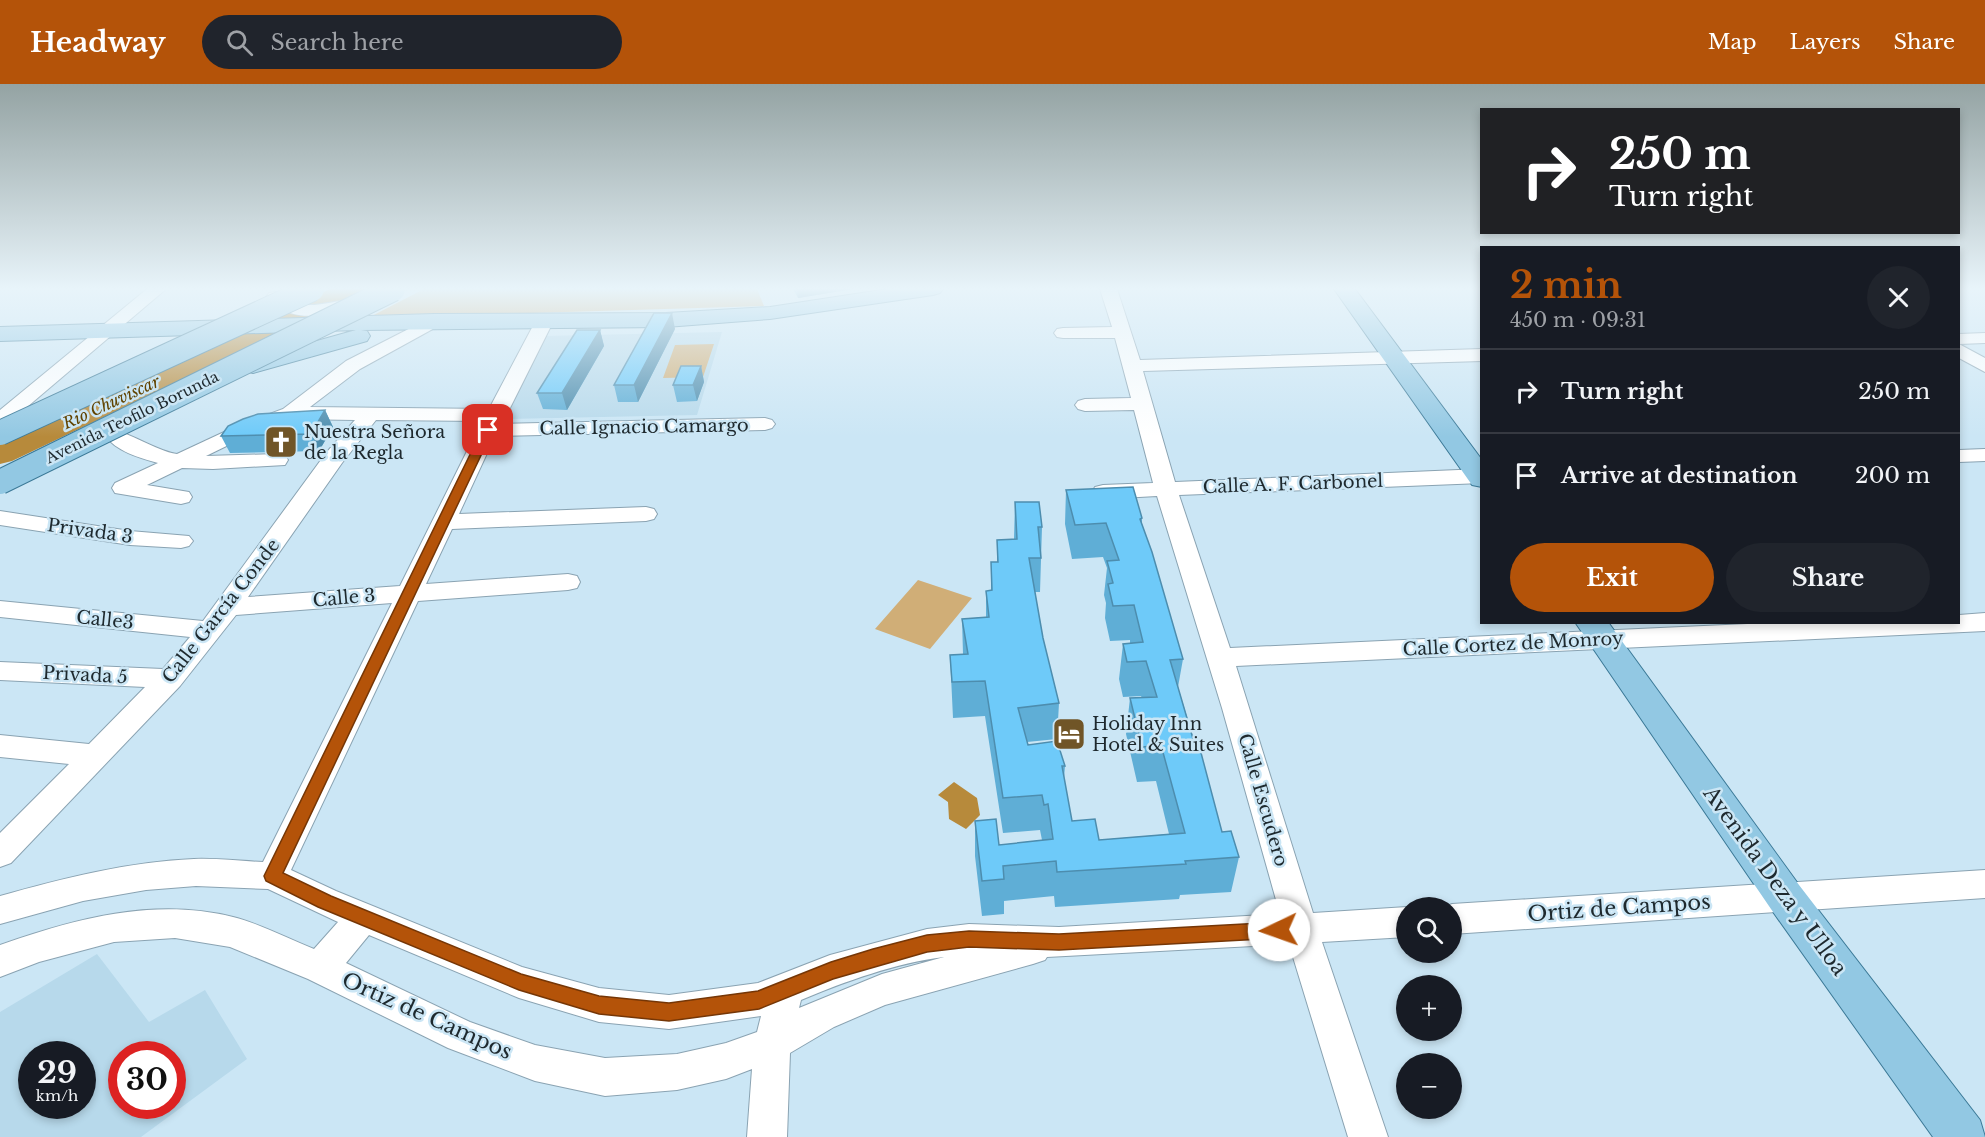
<!DOCTYPE html>
<html lang="en">
<head>
<meta charset="utf-8">
<style>
	:root { --surface:#171b24; --page:#20242c; --text:#f1f3f6; --muted:#9ea1a6; --line:#363941; --accent:#b45309 }
	body { margin:0; font-family:"Libre Baskerville",serif; background:var(--page); color:var(--text); height:100vh; display:flex; flex-direction:column; font-size:22px; white-space:nowrap }
	* { box-sizing:border-box; margin:0 }
	p { font-size:20px; color:var(--muted) }
	.icon { flex:none; width:33px; height:33px; fill:none; stroke:currentColor; stroke-width:2; stroke-linecap:round; stroke-linejoin:round }
	.map { position:relative; flex:1; overflow:hidden }
	.panel { position:absolute; left:1480px; top:162px; width:480px; height:378px; display:flex; flex-direction:column; background:var(--surface); border-radius:0px; box-shadow:0 3px 9px #0003 }
	.panel>* { flex:none }
	.top-card { position:absolute; left:1480px; top:24px; width:480px; height:126px; border-radius:0px; box-shadow:0 3px 9px #0003; background:#202124; color:#fff; overflow:hidden }
	.fabs { position:absolute; left:1396px; top:813px; display:grid; gap:12px }
	.fabs a { display:grid; place-items:center; width:66px; height:66px; border-radius:50%; background:var(--surface); box-shadow:0 3px 9px #0003; font-size:30px }
	.speed { position:absolute; left:18px; top:957px; display:flex; gap:12px; font-size:30px; font-weight:700; text-align:center }
	.speed>* { display:grid; place-content:center; width:78px; height:78px; border-radius:50%; background:var(--surface); box-shadow:0 3px 9px #0003; line-height:1 }
	.speed small { font-size:15px; font-weight:400 }
	.speed .limit { border:9px solid #d22; background:#fff; color:#111 }
	.pin { position:absolute; display:grid; place-items:center; width:51px; height:51px; color:#fff; margin:-26px; border-radius:12px; box-shadow:0 3px 9px #0006 }
	.me { position:absolute; width:66px; margin:-33px; rotate:267deg; stroke-linejoin:round; filter:drop-shadow(0 0 4px #0008) }
	.turn { display:flex; align-items:center; gap:21px; height:126px; padding:0 30px; font-size:27px }
	.turn .icon { width:78px; height:78px; stroke-width:2.5 }
	.turn b { display:block; font-size:42px; line-height:51px }
	.round { display:grid; place-items:center; flex:none; width:63px; height:63px; border-radius:32px; background:var(--page) }
	.head { display:flex; align-items:center; justify-content:space-between; height:102px; padding:0 30px }
	h1 { font-size:36px; font-weight:700; line-height:45px; color:var(--accent) }
	.action { display:flex; gap:12px; margin-top:auto; padding:12px 30px }
	.action a { flex:1; height:69px; border-radius:36px; background:var(--accent); color:#fff; font-size:24px; font-weight:700; line-height:69px; text-align:center }
	.action a+a { background:var(--page); color:var(--text) }
	ul { padding:0; list-style:none }
	li { display:flex; align-items:center; gap:18px; height:84px; padding:0 30px; border-top:2px solid var(--line) }
	li div { flex:1 }
	li b { display:block; font-size:22px }
	li em { font-style:normal }
	header { display:flex; align-items:center; gap:36px; box-sizing:border-box; height:84px; padding:0 30px; background:var(--accent); color:#fff }
	header strong { font-size:28px }
	nav { display:flex; gap:33px; margin-inline-start:auto; font-size:21px }
	.search { width:420px; height:54px; background:var(--page); display:flex; align-items:center; gap:15px; box-sizing:border-box; padding:0 21px; border-radius:33px; color:var(--muted); font-size:22px }
	.map>svg:first-child { display:block }
	.built { fill:#b7d9eb; fill-rule:evenodd }
	.green { fill:#d0ae77 }
	.water { fill:#b78a3b }
	.lines { fill:none; stroke-linecap:round; stroke-linejoin:round }
	.river { fill:#b78a3b; fill-rule:evenodd }
	.minor-casing { stroke:#8aa3b2; stroke-width:2 }
	.major-casing { stroke:#3b7997; stroke-width:2 }
	.minor { fill:#fff; fill-rule:evenodd }
	.major { fill:#92c8e3; fill-rule:evenodd }
	.major-bridge-casing { stroke:#3b7997; stroke-width:26; stroke-linecap:butt }
	.major-bridge { stroke:#92c8e3; stroke-width:24 }
	.wall { fill:#5faed6 }
	.shaded-wall { fill:#4d8dae }
	.building { fill:#6ecaf9; stroke:#4d8dae; stroke-width:1.5 }
	.route { fill:#b45309; stroke:#753606; stroke-width:1.5 }
	.labels { text-anchor:middle; dominant-baseline:central; stroke-width:5; stroke-linejoin:round; paint-order:stroke }
	.far-street-label { font-size:15px; fill:#1e292e; stroke:#cbe6f5 }
	.far-water-label { font-size:16px; font-style:italic; fill:#614300; stroke:#cbe6f5 }
	.street-label { font-size:18px; fill:#1e292e; stroke:#cbe6f5 }
	.poi-label { font-size:18px; fill:#1e292e; stroke:#cbe6f5; text-anchor:start }
	.near-street-label { font-size:21px; fill:#1e292e; stroke:#cbe6f5 }
</style>
</head>
<body>
<header>
<strong>Headway</strong>
<div class="search"><svg class="icon" aria-label="search" viewBox="0 0 24 24"><circle cx="10" cy="10" r="6"/><path d="M15 15l6 6"/></svg>Search here</div>
<nav><a>Map</a><a>Layers</a><a>Share</a></nav>
</header>
<div class="map">
<svg width="1985" height="1053" viewBox="0 0 1985 1053">
	<rect width="100%" height="100%" fill="#cbe6f5"/>
	<!-- built -->
	<path class="built" d="M722 248 697 331 506 335 545 252Z
		M97 870 149 938 205 906 247 975 141 1053H0V928ZM32 970H82V1022H32ZM122 970H172V1022H122Z"/>
	<!-- green -->
	<path class="green" d="M424 205H757L764 222 368 234Z
		M714 260 703 293 663 294 675 261Z
		M918 496 972 514 930 565 875 545Z"/>
	<!-- water -->
	<path class="water" d="M954 698 977 714 980 731 966 745 949 735 948 718 938 711Z"/>
	<g class="lines">
		<!-- river -->
		<path class="river" d="M330 205H365L361 210 12 377 0 380V358Z"/>
		<!-- minor casing -->
		<g class="minor-casing">
			<path id="minor" d="M147 205H166L7 340 0 342V326Z
				M1100 205H1117L1140 276 1482 265V277L1143 287 1175 398 1482 385V399L1179 411 1230 564 1789 538H1959V531L1985 529V547L1236 582 1313 829 1407 823 1408 824 1407 853 1322 858 1388 1053H1348L1289 860 1047 873 1045 876 1033 880 885 921 834 943 790 969 787 1053H747L752 985 726 995 677 1006 605 1012 535 997 448 964 308 895 230 863 175 854 114 858 39 878 0 893V861C74 835 154 813 233 833 261 840 288 855 314 865L338 838 268 805 196 802 146 806 83 817 0 840V812C64 794 127 778 194 775 216 774 240 777 263 778L392 519 236 531 180 602 11 779 0 783V749L69 680 0 673V651L89 660 145 603 0 596V578L163 585 190 553 0 533V517L203 537 326 369 355 336 292 335 251 350 206 372 277 370 285 371 288 376 285 381 213 385 182 384 147 401 189 408 192 413 189 418 181 420 115 409 112 404 115 399 158 379C140 374 115 367 105 351L108 347C123 343 154 367 177 370L237 342 283 325 346 277 434 232 440 233 443 237 440 241 360 285 310 323 489 325 535 238 538 234H550L553 238 502 340 765 334 772 336 775 340 772 344 765 346 495 352 459 430 646 423 654 425 657 430 654 435 646 437 452 445 426 500 568 490 577 492 580 498 577 504 568 506 418 517 291 786 336 807 522 883 599 904 669 911 758 899 830 871 927 845 969 840 1059 843 1280 830 1222 624 1157 412 1103 415 1095 413 1092 408 1095 403 1103 401 1153 399 1134 326 1085 327 1078 325 1075 321 1078 317 1085 315 1131 314 1115 254H1063L1057 253 1054 249 1057 245 1063 244 1112 243ZM376 336 482 337 400 502 248 513 342 379ZM369 851 519 914 599 938 669 945 761 932 757 948 726 959 677 970 605 974 535 961 470 938 346 879ZM944 873 882 890 799 924 801 916C846 897 896 879 944 873Z
				M275 208C286 211 294 220 306 221 325 222 346 213 364 217L367 221 364 225C336 232 287 241 266 213L269 209Z
				M1985 249V259L1959 260 1985 274V288L1959 274V250Z
				M1985 365V377L1959 378V366Z
				M0 427 130 447 189 452 193 457 189 462 181 464 130 461 0 441Z
				M1985 786V814L1452 850V824H1443L1452 820Z"/>
		</g>
		<!-- major casing -->
		<g class="major-casing">
			<path id="major" d="M888 205H943L940 209 933 211 770 235 666 243 361 246 367 247 370 252 367 257 253 289 245 287 241 282 245 277 356 246 0 257V243L434 230 666 229 770 223Z
				M1334 205H1355L1482 376V403L1472 401Z
				M1575 538H1608L1799 801 1980 1036 1985 1053H1933L1771 825Z"/>
		</g>
		<!-- minor -->
		<use href="#minor" class="minor"/>
		<!-- major -->
		<use href="#major" class="major"/>
		<!-- major-bridge casing -->
		<g class="major-bridge-casing">
			<path id="major-bridge" d="M0 349 312 205
				M0 398 393 205"/>
		</g>
		<!-- major-bridge -->
		<use href="#major-bridge" class="major-bridge"/>
	</g>
	<!-- wall -->
	<path class="wall" d="M793 205H853L798 214Z
		M675 245 638 318H618L614 301Z
		M600 246 604 262 567 326 543 325 537 309Z
		M701 282 704 298 697 317 677 318 673 301Z
		M325 326 333 343 319 367 230 369 221 352Z
		M1066 406 1142 434V440L1183 575 1178 603 1222 748 1239 773 1231 808 1180 811 1179 815 1055 823 1054 812 1004 817V830L982 832 975 772V737L999 761 1042 756 1040 746 1003 749 985 632 953 634 950 571 963 570 962 535 986 533V507H991V478H997V456L1014 455 1015 418 1042 443 1040 508H1035L1043 554 1059 619 1057 655 1027 658 1028 661 1065 682 1064 694 1072 737 1099 756 1169 750 1156 697 1137 698 1126 650 1130 614H1142L1141 612 1123 613 1119 595 1123 560 1130 559V556L1110 557 1105 534 1106 519 1104 511 1107 484 1103 473 1072 475 1065 440Z"/>
	<!-- shaded-wall -->
	<path class="shaded-wall" d="M797 205H853L798 214Z
		M672 229 675 245 638 318 634 301Z
		M600 246 604 262 567 326 562 309Z
		M701 282 704 298 697 317 693 301Z
		M325 326 333 343 319 367 311 350Z"/>
	<!-- building -->
	<path class="building" d="M654 229H672L634 301H614Z
		M577 246H600L562 309H537Z
		M681 282H701L693 301H673Z
		M325 326 311 350 221 352 228 342 243 335 258 330Z
		M1133 403 1142 434 1140 435 1152 468 1183 575 1170 576 1196 665H1200L1222 748 1231 747 1239 773 1185 777 1186 780 1057 788 1056 777 1003 782 1004 795 982 797 975 737 996 735 999 761 1053 755 1048 720 1044 721 1042 711 1003 714 985 597 952 598 950 571 968 570 962 535 989 533 986 507 992 506 991 478H998L997 456 1017 455 1015 418H1039L1042 443H1038L1041 474H1029L1043 554 1059 619 1018 624 1028 661 1057 657 1065 682H1062L1072 737 1095 735 1099 756 1185 749 1161 661 1142 663 1130 614 1157 613 1146 577 1127 578 1123 560 1143 558 1134 521 1113 522 1108 500 1113 499 1107 477 1119 476 1106 439 1075 441 1066 406Z"/>
	<!-- sky -->
	<linearGradient id="sky" x2="0" y2="1"><stop stop-color="#94a3a3"/><stop offset="0.58" stop-color="#e8f4fa"/><stop offset="1" stop-color="#e8f4fa" stop-opacity="0"/></linearGradient>
	<rect width="1985" height="353" fill="url(#sky)"/>
	<!-- route -->
	<path class="route" d="M488 343 493 346 283 789 331 812 521 890 599 912 669 919 758 907 831 878 873 865 927 851 969 847 1059 850 1279 838 1285 841 1288 846 1285 852 1279 854 1059 866 969 863 927 868 833 895 759 925 669 937 599 930 519 906 318 823 266 797 264 792 482 346Z"/>
	<!-- icons -->
	<defs>
		<g id="church-square" transform="scale(1.725)"><rect x="-9" y="-9" width="18" height="18" rx="4" fill="#705527" stroke="#cbe6f5"/><path d="M-1.2-6h2.4v3.5h3.3v2.4h-3.3V6h-2.4V-.1h-3.3v-2.4h3.3Z" fill="#fff"/></g>
		<g id="hotel-square" transform="scale(1.725)"><rect x="-9" y="-9" width="18" height="18" rx="4" fill="#705527" stroke="#cbe6f5"/><path d="M-6-4.5h1.5V1H6V5H4.5V3h-9V5H-6ZM-4 0a1.8 1.8 0 1 1 3.6 0ZM.5 0V-2.5h3Q6-2.5 6 0Z" fill="#fff"/></g>
	</defs>
	<g fill-rule="evenodd">
		<use href="#church-square" x="281" y="358"/>
		<use href="#hotel-square" x="1069" y="650"/>
	</g>
	<g class="labels">
		<!-- far-street labels -->
		<g class="far-street-label">
			<text transform="translate(132 333) rotate(-26)">Avenida Teofilo Borunda</text>
		</g>
		<!-- far-water labels -->
		<g class="far-water-label">
			<text transform="translate(111 318) rotate(-25)">Rio Chuviscar</text>
		</g>
		<!-- street labels -->
		<g class="street-label">
			<text transform="translate(644 343) rotate(-1)">Calle Ignacio Camargo</text>
			<text transform="translate(1293 400) rotate(-2)">Calle A. F. Carbonel</text>
			<text transform="translate(90 447) rotate(8)">Privada 3</text>
			<text transform="translate(344 514) rotate(-5)">Calle 3</text>
			<text transform="translate(221 527) rotate(-52)">Calle García Conde</text>
			<text transform="translate(105 536) rotate(6)">Calle3</text>
			<text transform="translate(1513 560) rotate(-3)">Calle Cortez de Monroy</text>
			<text transform="translate(85 591) rotate(3)">Privada 5</text>
			<text transform="translate(1263 716) rotate(74)">Calle Escudero</text>
		</g>
		<!-- poi labels -->
		<g class="poi-label">
			<text x="304" y="348">Nuestra Señora<tspan x="304" dy="21">de la Regla</tspan></text>
			<text x="1092" y="640">Holiday Inn<tspan x="1092" dy="21">Hotel &amp; Suites</tspan></text>
		</g>
		<!-- near-street labels -->
		<g class="near-street-label">
			<text transform="translate(1775 797) rotate(54)">Avenida Deza y Ulloa</text>
			<text transform="translate(1619 824) rotate(-4)">Ortiz de Campos</text>
			<text transform="translate(427 932) rotate(24)">Ortiz de Campos</text>
		</g>
	</g>
</svg>
<div class="fabs">
<a><svg class="icon" aria-label="search" viewBox="0 0 24 24"><circle cx="10" cy="10" r="6"/><path d="M15 15l6 6"/></svg></a>
<a>+</a>
<a>−</a>
</div>
<div class="speed"><div>29<small>km/h</small></div><div class="limit">30</div></div>
<div class="pin" style="left:488px;top:346px;background:#d93025"><svg class="icon" aria-label="arrive" viewBox="0 0 24 24"><path d="M6 21V4h12l-3 4 3 4H6"/></svg></div>
<svg class="me" style="left:1279px;top:846px" viewBox="-20 -20 40 40"><circle r="19" fill="#fff"/><path d="M0-13L10 11 0 6-10 11z" fill="#b45309"/></svg>
<div class="top-card">
<div class="turn"><svg class="icon" aria-label="right" viewBox="0 0 24 24"><path d="M7 20v-9h11M14 6l5 5-5 5"/></svg><div><b>250 m</b>Turn right</div></div>
</div>
<section class="panel">
<div class="head"><div><h1>2 min</h1><p>450 m · 09:31</p></div><a class="round"><svg class="icon" aria-label="close" viewBox="0 0 24 24"><path d="M6 6l12 12M18 6L6 18"/></svg></a></div>
<ul>
<li><svg class="icon" aria-label="right" viewBox="0 0 24 24"><path d="M7 20v-9h11M14 6l5 5-5 5"/></svg><div><b>Turn right</b></div><em>250 m</em></li>
<li><svg class="icon" aria-label="arrive" viewBox="0 0 24 24"><path d="M6 21V4h12l-3 4 3 4H6"/></svg><div><b>Arrive at destination</b></div><em>200 m</em></li>
</ul>
<div class="action"><a>Exit</a><a>Share</a></div>
</section>
</div>
</body>
</html>
